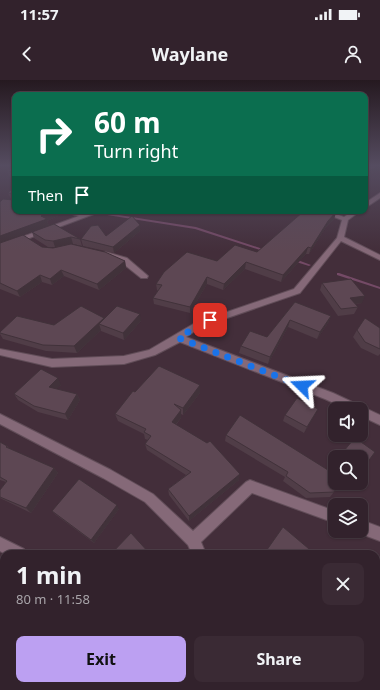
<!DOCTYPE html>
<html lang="en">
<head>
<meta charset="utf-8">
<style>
	:root { --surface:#32222c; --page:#3a2a34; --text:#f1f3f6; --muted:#a8a4a9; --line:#4d3f48; --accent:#bca0f2 }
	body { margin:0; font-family:"Noto Sans",sans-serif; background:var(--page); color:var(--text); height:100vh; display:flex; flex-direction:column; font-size:15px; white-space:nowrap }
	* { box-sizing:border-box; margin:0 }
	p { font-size:13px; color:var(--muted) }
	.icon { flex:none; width:22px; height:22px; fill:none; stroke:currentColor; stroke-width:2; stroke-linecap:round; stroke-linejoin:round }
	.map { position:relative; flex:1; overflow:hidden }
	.drawer { position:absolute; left:0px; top:470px; width:380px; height:140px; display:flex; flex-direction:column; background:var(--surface); border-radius:12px 12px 0 0; box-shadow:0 1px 3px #0004,0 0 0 1px var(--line) }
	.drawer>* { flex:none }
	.banner { position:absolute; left:12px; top:12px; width:356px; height:122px; border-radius:8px; box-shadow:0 1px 3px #0004,0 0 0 1px var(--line); background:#0b6e4f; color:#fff; overflow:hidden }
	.tools { position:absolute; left:328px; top:322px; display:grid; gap:8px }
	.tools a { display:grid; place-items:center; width:40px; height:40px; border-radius:8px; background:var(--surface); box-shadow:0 1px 3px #0004,0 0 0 1px var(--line); font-size:20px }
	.pin { position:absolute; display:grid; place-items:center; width:34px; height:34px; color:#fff; margin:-17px; border-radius:8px; box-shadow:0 2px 6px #0006 }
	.me { position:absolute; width:44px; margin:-22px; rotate:291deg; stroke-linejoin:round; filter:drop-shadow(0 0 3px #0008) }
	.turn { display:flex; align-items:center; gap:14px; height:84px; padding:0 16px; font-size:18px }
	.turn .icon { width:52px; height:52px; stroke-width:2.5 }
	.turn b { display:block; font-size:28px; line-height:34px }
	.then { display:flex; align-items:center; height:38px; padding:0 16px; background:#0003; gap:8px; font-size:15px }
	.round { display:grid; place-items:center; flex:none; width:42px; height:42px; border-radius:8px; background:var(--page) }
	.head { display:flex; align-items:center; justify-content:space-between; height:68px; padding:0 16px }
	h1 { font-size:24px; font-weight:700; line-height:30px }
	.cta { display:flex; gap:8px; margin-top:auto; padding:8px 16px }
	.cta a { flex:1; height:46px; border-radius:8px; background:var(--accent); color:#111; font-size:16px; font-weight:700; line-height:46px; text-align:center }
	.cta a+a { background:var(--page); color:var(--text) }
	.status { display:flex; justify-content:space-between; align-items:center; height:28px; padding:0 20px; background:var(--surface); direction:ltr }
	.status svg { height:11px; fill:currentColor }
	header { display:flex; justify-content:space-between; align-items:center; height:52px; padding:0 16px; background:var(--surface); font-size:18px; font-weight:700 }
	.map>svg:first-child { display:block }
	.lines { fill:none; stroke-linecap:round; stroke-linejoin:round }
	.stream { fill:#744a66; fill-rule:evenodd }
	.minor-casing { stroke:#614d58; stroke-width:2 }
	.minor { fill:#856978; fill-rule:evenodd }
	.wall { fill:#503d47 }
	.shaded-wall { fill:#41323a }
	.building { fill:#5d4753; stroke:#41323a }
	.route { stroke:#1a73e8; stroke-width:7; stroke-dasharray:0 12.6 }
</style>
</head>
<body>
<div class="status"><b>11:57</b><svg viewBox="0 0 49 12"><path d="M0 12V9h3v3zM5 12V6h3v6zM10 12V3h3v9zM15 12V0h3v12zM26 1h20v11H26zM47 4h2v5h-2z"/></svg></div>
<header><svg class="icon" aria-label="back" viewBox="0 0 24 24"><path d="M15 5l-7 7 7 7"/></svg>Waylane<svg class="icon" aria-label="person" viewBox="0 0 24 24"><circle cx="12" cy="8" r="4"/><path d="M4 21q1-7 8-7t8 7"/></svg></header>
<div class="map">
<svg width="380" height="610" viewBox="0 0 380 610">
	<rect width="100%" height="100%" fill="#432e3a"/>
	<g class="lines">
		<!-- stream -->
		<path class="stream" d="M84 131H91L93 132 91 133Z
			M106 133 196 147 269 171 266 172 195 149 107 135H106Z
			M293 179H295L311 185 309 186 293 181Z
			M337 193H339L380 207V209L337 195Z"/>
		<!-- minor casing -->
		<g class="minor-casing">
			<path id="minor" d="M380 113V118L365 128V123Z
				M62 131C69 131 79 134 85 134 91 133 96 131 102 131L0 169V165L79 136Z
				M319 131H328L344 137 353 131H360L348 140 344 157 380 175V180L341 161 300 213 201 247 186 257 333 313 380 335V345L361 336V329H347L325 319 180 262 155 275 124 284 52 287 0 275V269L52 279 124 276 149 270 195 243 294 209 337 158 342 140Z
				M106 172 127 178 148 196 147 198H141L121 182 104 175 102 174Z
				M0 334 111 390 153 414 193 451 246 402 250 400 335 431V443L252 413 201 462 206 474H192L188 465 145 422 103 398 0 344Z
				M361 440 380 447V461L356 452 361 451Z
				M0 457 24 469 26 474H5L0 471Z
				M4 598V606H13L12 610H0V600Z
				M154 606H172L173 610H155Z
				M269 606H286L287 610H270Z"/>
		</g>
		<!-- minor -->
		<use href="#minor" class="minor"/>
	</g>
	<!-- wall -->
	<path class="wall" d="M5 86H15V97H10L7 91 13 87Z
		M15 105V131H56L58 136 47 141 49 146 16 157 42 167 125 181 126 188 99 210 64 196 52 205 42 202 20 217 0 209V122L14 120V119H11L8 113Z
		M304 131H342L339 134 336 133 334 139 326 147 309 174H306L281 202 245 189 223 210 207 204 190 233 154 224 153 218 158 211 157 210 156 204 217 181 257 172Z
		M54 144 80 159 82 166 73 164 55 167H48L34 158 32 152Z
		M140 145V151L114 173 83 166 81 159 106 156Z
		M322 203 362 223 355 224 358 227 354 234 338 236 320 210Z
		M295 222 331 236 328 243 317 259 288 247 268 284 239 273 241 266 267 257Z
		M104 239 141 241 124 260 101 251V250L77 273 46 271 3 259 0 254V252Z
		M380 248V274L378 276 361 268 353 257 357 250Z
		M61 305 56 309 77 314 80 320 68 340 38 332 18 320 14 314Z
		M200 305V313L183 335 181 334V338L176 345 239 400 189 441 169 415 168 409 186 395 147 370 145 364 148 360 145 359 144 354 118 341 115 334 135 312Z
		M318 329 304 353 283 341 285 335Z
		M226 355 334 412 330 417 306 418 283 401 285 397 225 361Z
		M0 362 7 366 10 369 54 388 58 393 31 433 2 419 0 418V410L6 402 0 400Z
		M119 429 94 463 56 435 52 431Z
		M379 517H380V590L376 585V521Z
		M346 606H371L374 610H343Z"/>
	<!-- shaded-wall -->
	<path class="shaded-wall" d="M380 86V90L371 95 369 100 365 101V95L366 92Z
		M54 131H56L58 136 47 141 49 146 0 163V156L41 136Z
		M336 132 334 139 326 147 309 174 311 168 328 141Z
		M140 145V151L114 173 113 167Z
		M71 157 73 164 55 167 53 161Z
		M308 167 306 174 281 202 283 195Z
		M125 181 126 188 99 210 97 204Z
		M246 182 245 189 223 210 224 204Z
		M61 190 64 196 52 205 50 199Z
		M40 195 42 202 20 217 17 211Z
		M207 197V204L190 233V227Z
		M365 216 362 223 347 225 350 218Z
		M140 234 141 241 124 260 123 253Z
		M331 236 328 243 317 259 320 252Z
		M104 238 106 245 99 244 101 250 77 273 74 266Z
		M290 240 288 247 268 284 270 277Z
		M58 298 61 305 52 313 49 307Z
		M200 305V313L183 335V328Z
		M77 314 80 320 68 340 65 334Z
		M318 329 315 335 304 353 307 347Z
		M181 330V338L172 349V342Z
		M54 388 58 393 31 433 26 428Z
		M240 394 239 400 189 441V436Z
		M117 425 119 429 94 463 91 460Z
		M0 515 4 517V519L0 517Z
		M4 541V558L0 565V548Z
		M98 606H105L110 610H103Z"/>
	<!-- building -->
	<path class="building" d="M14 86H15V92L7 91Z
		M365 86H379L366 92 371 94 365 97Z
		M15 105V131H54L41 136 47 139 0 156V122L3 119 14 120V114L8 113Z
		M304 131H333L336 132 328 141 311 168 308 167 283 195 246 182 224 204 207 197 190 227 153 218 162 205 156 204 164 192 187 172 217 181 235 165 257 172Z
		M132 136 140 145 113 167 81 159 91 146 98 145 106 156Z
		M54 144 80 159 71 157 53 161 45 160 32 152Z
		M23 155 42 167 53 168 71 164 105 172 125 181 97 204 61 190 50 199 40 195 17 211 0 203V163Z
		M351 199 365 216 350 218 358 227 341 229 322 203Z
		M295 222 331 236 320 252 290 240 270 277 241 266 250 251 267 257Z
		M81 226 104 238 74 266 43 265 0 253V252L17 236 54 245Z
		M117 226 140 234 123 253 99 244Z
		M365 238 380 248V269L365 262 357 250Z
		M159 286 200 305 183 328 174 324 181 330 172 342 207 363 210 361 240 394 189 436 168 409 191 392 145 364 151 356 144 352 146 349 115 334 133 311 135 312Z
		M41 289 58 298 49 307 77 314 65 334 34 326 14 314Z
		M297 318 318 329 307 347 285 335Z
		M240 335 328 390 335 381V403H339L334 412 310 413 286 396 288 392 226 355Z
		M357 355H360L363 357 361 362 375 372 361 391V377H339Z
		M0 362 7 366 6 367 54 388 26 428 0 417V410L7 401 0 397Z
		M79 399 117 425 91 460 52 431Z
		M283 447 315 474H264Z
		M131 453 150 474H111Z
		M0 517 4 519V541L0 548Z
		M380 526V579L376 574V531Z
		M63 606H98L103 610H61Z
		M357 606H371L374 610H354Z"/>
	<!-- sky -->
	<linearGradient id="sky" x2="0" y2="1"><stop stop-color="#251920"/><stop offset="0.5" stop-color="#554c60"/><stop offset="1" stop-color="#554c60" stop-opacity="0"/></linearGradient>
	<rect width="380" height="171" fill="url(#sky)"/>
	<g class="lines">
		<!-- route -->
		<path class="route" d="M210 240 198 245 179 258 302 306"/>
	</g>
</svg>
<div class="tools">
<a><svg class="icon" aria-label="sound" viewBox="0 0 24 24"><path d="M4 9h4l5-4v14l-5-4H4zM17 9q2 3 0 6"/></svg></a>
<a><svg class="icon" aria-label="search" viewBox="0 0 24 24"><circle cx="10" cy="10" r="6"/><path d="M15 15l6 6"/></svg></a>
<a><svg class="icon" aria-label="layers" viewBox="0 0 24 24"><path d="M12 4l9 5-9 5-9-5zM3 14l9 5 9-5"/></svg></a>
</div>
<div class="pin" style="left:210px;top:240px;background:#d93025"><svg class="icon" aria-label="arrive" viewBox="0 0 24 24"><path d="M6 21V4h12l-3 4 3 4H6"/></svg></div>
<svg class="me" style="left:302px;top:306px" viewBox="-20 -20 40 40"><path d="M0-17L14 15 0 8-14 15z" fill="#1a73e8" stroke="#fff" stroke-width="4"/></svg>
<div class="banner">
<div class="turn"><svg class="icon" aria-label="right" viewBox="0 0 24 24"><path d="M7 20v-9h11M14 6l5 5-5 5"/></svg><div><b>60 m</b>Turn right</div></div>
<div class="then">Then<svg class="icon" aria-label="arrive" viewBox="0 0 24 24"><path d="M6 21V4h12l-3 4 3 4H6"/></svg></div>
</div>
<section class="drawer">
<div class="head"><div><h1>1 min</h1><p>80 m · 11:58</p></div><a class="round"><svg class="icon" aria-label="close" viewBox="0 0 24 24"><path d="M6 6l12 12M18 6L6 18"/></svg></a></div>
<div class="cta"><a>Exit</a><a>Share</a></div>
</section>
</div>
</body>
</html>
